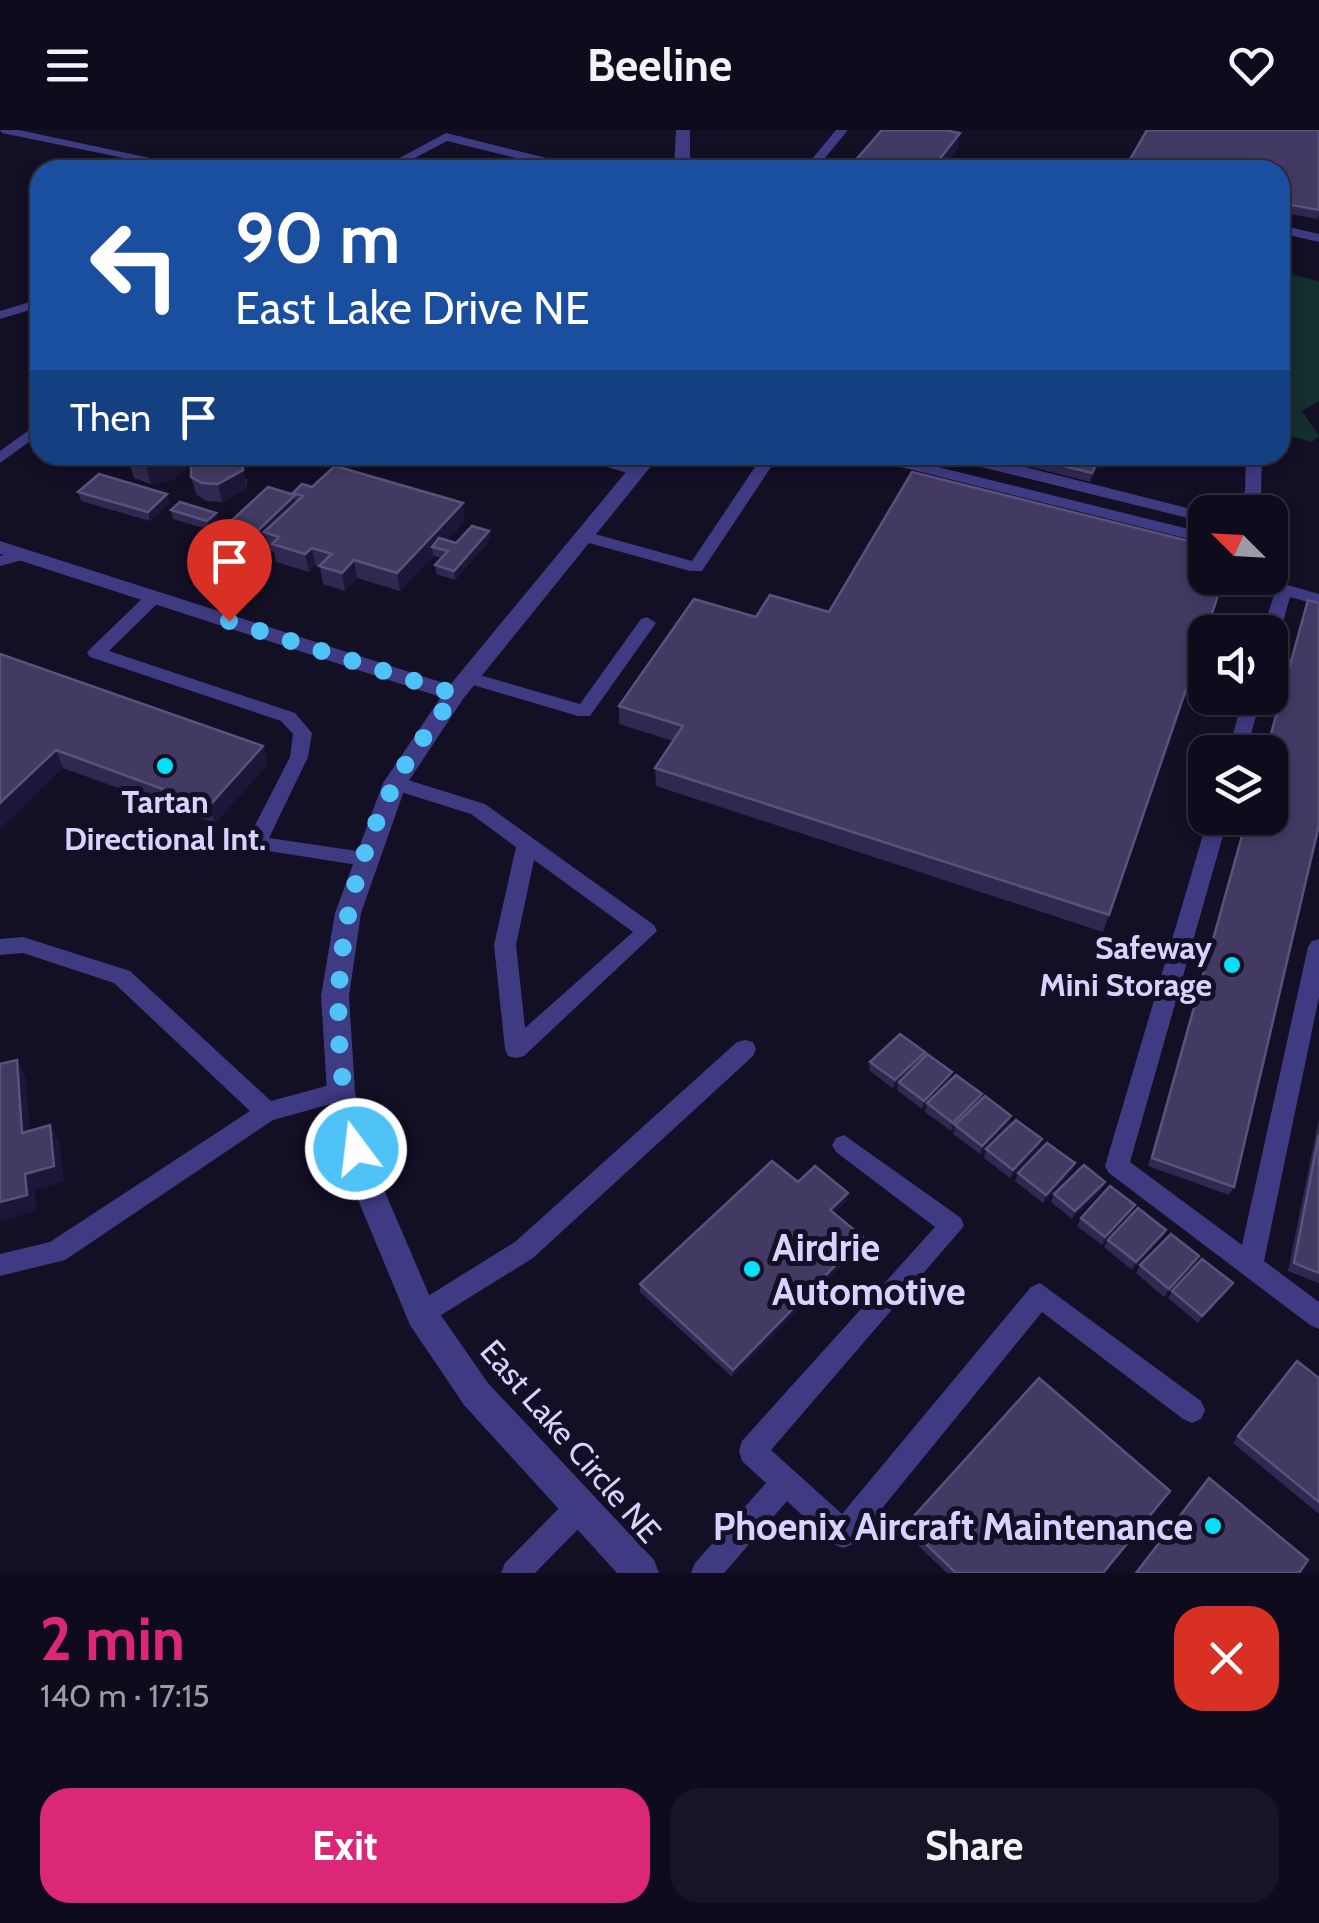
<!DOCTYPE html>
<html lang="en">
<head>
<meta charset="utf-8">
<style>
	:root { --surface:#0e0b1c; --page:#171425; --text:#f1f3f6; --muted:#9b9ba3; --line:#2e2b3b; --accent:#db2777 }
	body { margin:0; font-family:Cabin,sans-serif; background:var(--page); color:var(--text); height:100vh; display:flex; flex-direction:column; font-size:38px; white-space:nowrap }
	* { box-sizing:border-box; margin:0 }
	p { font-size:32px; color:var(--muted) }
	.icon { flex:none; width:55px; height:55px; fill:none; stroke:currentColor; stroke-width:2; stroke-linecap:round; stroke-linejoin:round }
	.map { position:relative; height:1443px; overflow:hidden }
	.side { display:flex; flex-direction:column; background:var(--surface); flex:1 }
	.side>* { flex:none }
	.top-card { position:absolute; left:30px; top:30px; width:1260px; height:305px; border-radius:30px; box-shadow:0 5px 15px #0003,0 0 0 2px var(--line); background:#1a4fa0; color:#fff; overflow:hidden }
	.needle { width:65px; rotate:294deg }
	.fabs { position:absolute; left:1188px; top:365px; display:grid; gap:20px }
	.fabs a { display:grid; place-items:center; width:100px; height:100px; border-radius:20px; background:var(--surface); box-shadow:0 5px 15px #0003,0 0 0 2px var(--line); font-size:50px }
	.pin { position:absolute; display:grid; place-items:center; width:85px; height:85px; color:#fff; margin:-102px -42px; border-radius:50% 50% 50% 0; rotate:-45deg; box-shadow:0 0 10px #0007 }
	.pin .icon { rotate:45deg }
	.me { position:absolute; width:110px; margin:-55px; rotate:345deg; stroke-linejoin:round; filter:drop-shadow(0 0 8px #0008) }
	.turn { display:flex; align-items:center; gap:35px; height:210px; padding:0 40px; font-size:45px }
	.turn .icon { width:130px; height:130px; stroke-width:2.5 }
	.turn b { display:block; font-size:70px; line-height:85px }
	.then { display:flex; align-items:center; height:95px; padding:0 40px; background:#0003; gap:20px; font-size:38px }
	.round { display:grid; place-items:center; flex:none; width:105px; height:105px; border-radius:30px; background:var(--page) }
	.headline { display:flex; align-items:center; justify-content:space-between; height:170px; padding:0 40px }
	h1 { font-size:60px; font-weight:800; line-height:75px; color:var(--accent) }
	.button { display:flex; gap:20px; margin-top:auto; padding:20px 40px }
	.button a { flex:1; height:115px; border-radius:30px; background:var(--accent); color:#fff; font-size:40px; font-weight:800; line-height:115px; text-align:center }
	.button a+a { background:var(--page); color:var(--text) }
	header { display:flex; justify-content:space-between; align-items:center; height:130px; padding:0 40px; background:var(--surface); font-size:45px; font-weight:800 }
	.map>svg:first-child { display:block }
	.green { fill:#122e2d }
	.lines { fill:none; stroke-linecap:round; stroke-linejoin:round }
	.lane { fill:#3e3b83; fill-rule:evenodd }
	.street { fill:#3e3b83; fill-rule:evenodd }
	.wall { fill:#312852 }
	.shaded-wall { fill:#1d1638 }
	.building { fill:#433a64; stroke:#5a527c; stroke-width:2.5 }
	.route { stroke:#4fc3f7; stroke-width:18; stroke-dasharray:0 32.4 }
	.poi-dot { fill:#05dff9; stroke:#130f25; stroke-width:4 }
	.labels { text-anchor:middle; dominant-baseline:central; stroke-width:10; stroke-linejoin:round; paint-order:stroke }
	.poi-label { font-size:32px; font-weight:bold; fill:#d8d3fe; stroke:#130f25 }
	.street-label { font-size:32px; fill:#d8d3fe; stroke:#130f25 }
	.near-poi-label { font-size:38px; font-weight:bold; fill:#d8d3fe; stroke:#130f25; text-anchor:start }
</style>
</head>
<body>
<header><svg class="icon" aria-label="menu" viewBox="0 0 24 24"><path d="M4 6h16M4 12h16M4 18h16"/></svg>Beeline<svg class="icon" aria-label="heart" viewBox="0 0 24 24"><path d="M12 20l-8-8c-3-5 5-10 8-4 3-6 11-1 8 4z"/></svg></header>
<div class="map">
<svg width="1319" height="1443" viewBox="0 0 1319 1443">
	<rect width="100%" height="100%" fill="#130f25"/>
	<!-- green -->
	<path class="green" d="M1280 142 1319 151V271L1302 281 1319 306 1312 312 1280 303Z"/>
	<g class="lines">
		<!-- lane -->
		<path class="lane" d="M0 0H19L206 40H182L2 3Z
			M836 0H848L815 40H803Z
			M446 3 583 37 585 40H564L447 11 392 40H377Z
			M1280 95 1319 104V112L1280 103Z
			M40 169V177L0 189V181Z
			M40 292V304L0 333V321Z
			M568 325H594L645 341 637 346Z
			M763 325H779L702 441H690L578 410 576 406 584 401 692 431Z
			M862 325H889L1205 403V413L865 328Z
			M959 325H978L1195 380 1245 362 1246 325H1262L1261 365 1218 382H1205V387L1196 390 973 335Z
			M24 419 32 424 30 428 0 436V426Z
			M1284 454 1319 464V475L1290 467 1279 506 1270 512V502H1262L1276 459Z
			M154 462 160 463V471L109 521 295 583 312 603 308 627 269 708 364 722 371 724 374 729 371 734 364 736 249 718 246 713 290 627 293 604 281 591 90 527 87 523 90 519 148 463Z
			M647 487 656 493 590 586H578L463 552 460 548 469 542 580 574 641 489Z
			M1243 568H1261L1246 622H1228Z
			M395 646 485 674 654 795 657 801 524 926 516 928 508 926 505 919 494 815 516 717 471 684 388 658 385 653 388 648ZM534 730 633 802 525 898 516 815Z
			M1208 688H1228L1130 1032 1242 1115 1308 817 1312 811 1319 809V867L1264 1131 1319 1172V1199L1310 1195 1109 1043 1105 1036Z
			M23 807 130 841 271 971 341 952 349 955 352 962 349 969 273 990 65 1130 0 1146V1124L50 1112 250 981 114 853 23 823 0 825V809Z
			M745 910 753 912 756 919 753 926 533 1128 430 1192 421 1196 412 1192 408 1184 412 1176 515 1112 737 912Z
			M844 1005 961 1088 964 1096 771 1320 842 1384 1031 1157 1040 1153 1201 1271 1205 1280 1201 1289 1192 1293 1183 1289 1042 1182 853 1414 843 1418 833 1414 787 1371 724 1443H691L695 1433 766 1353 742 1331 739 1321 742 1311 935 1097 836 1022 832 1015 836 1008Z
			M578 1365 588 1369 592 1379 588 1389 535 1443H501L505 1433 568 1369Z"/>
		<!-- street -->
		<path class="street" d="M676 0H690V40H674Z
			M640 325H660L463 569 406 655 361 783 349 866 355 962 379 1048 433 1174 488 1253 654 1430 659 1443H617L464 1275 410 1195 349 1048 327 962 321 866 335 783 383 653 441 567 0 424V411L450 555Z"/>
	</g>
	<!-- wall -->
	<path class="wall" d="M1319 0V84L1317 89 1280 82V40Z
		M1000 325H1103L1090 352 1000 329Z
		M129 331 186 339 173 350 151 354 134 348Z
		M191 347 247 349V358L222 372 206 371 196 364Z
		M78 362 170 373 150 391 81 371Z
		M293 363 465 390 447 410 456 413 489 401 490 410 455 450 436 444 435 435 442 428 433 426 400 461 357 448 345 461 323 454 320 437 315 435 309 442 276 432 274 422 268 420 265 405 247 422 219 413 217 404 294 365Z
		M171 380 216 383 218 392 210 400 173 389Z
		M1308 470 1234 1057 1229 1065 1148 1036 1246 688H1270V622H1265Z
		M756 487 1205 502 1103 802 656 656 655 638 673 611 619 594V576Z
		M0 524 263 616 268 634 215 693 63 638Z
		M923 928 952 942 950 950 982 964 980 972 1011 986 1009 994 980 1024 953 1004 955 997 951 1001 925 982 927 974 922 979 897 960 898 954 893 959 869 940 870 932Z
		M1319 988V1153L1288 1141Z
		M1039 1018 1010 1048 984 1028 986 1019Z
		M1072 1041 1043 1073 1015 1051 1018 1043Z
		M798 1052 847 1071 834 1083 863 1107 861 1115 732 1247 640 1162V1154Z
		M1102 1060 1072 1089 1051 1072 1054 1064Z
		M1131 1083 1102 1115 1077 1096 1081 1088Z
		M1166 1100 1162 1108 1132 1140 1104 1117 1108 1110Z
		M1199 1126 1195 1134 1164 1167 1136 1143 1140 1135Z
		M1233 1153 1228 1161 1198 1193 1168 1168 1172 1161Z
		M1297 1231 1319 1248V1384L1233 1313Z
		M906 1395 1104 1443H947L904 1402Z"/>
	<!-- shaded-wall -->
	<path class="shaded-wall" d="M960 3 958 19 941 40H931Z
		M177 325H183L186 339 173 350 151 354 146 336Z
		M1101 325H1103L1090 352 1092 343Z
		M242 331 247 358 222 372 218 354Z
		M167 364 170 373 150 391 148 382Z
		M294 366 296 375 264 402 265 405 247 422 245 413Z
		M463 373 465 390 439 419 432 417 433 426 400 461 397 443Z
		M216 383 218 392 210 400 207 391Z
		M489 401 490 410 455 450 454 441Z
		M312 418 315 435 309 442 305 424Z
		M354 430 357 448 345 461 342 443Z
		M263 616 268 634 215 693 209 676Z
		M56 620 63 638 0 699V673Z
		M925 922 923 930 893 959 895 950Z
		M17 930 26 947 31 1020 22 1003Z
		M952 942 950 951 922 979 924 971Z
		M982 964 980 972 951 1001 953 993Z
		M1011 986 1009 994 980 1024 982 1016Z
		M50 995 59 1012 64 1052 35 1060 36 1081 0 1091V1072Z
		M1042 1009 1039 1018 1010 1048 1013 1040Z
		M1075 1033 1072 1041 1043 1073 1046 1065Z
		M1105 1052 1102 1060 1072 1089 1075 1081Z
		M848 1063 847 1071 829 1088 830 1080Z
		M1135 1075 1131 1083 1102 1115 1105 1107Z
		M1166 1100 1162 1108 1132 1140 1136 1132Z
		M863 1107 861 1115 732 1247 733 1240Z
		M1199 1126 1195 1134 1164 1167 1169 1159Z
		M1233 1153 1228 1161 1198 1193 1202 1186Z"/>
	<!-- building -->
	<path class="building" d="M882 0H944L960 3 931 40H847Z
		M1147 0H1319V80L1280 73V40H1124Z
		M128 325H177L168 333 146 336 129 331Z
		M214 325 242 331 243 340 218 354 202 353 191 347V337Z
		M1019 325H1101L1092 343Z
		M335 336 463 373 397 443 354 430 342 443 319 436 332 424 312 418 305 424 272 414 279 407 264 402 303 366 293 363 302 354 312 357Z
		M912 342 1205 415V448H1224L1109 785 655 638 683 596 619 576 694 469 756 487 770 465 829 482Z
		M99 344 167 364 148 382 78 362Z
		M268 357 295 365 245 413 217 404Z
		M180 372 216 383 207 391 171 380Z
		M472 396 489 401 454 441 435 435 448 421 432 417 439 408 456 413Z
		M1308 470 1319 473V695L1234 1057 1152 1028 1247 688H1270V622H1266Z
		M0 524 263 616 209 676 56 620 0 673Z
		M900 904 925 922 895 950 870 932Z
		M927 924 952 942 924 971 899 952Z
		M17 930 22 1003 50 995 54 1036 25 1044 27 1065 0 1072V934Z
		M956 945 982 964 953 993 927 973Z
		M985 966 1011 986 982 1016 955 995Z
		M1016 990 1042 1009 1013 1040 986 1019Z
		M1319 1004V1143L1294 1133Z
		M1047 1013 1075 1033 1046 1065 1018 1043Z
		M772 1031 798 1052 815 1036 848 1063 830 1080 863 1107 733 1240 640 1154Z
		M1084 1035 1105 1052 1075 1081 1054 1064Z
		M1110 1056 1135 1075 1105 1107 1081 1088Z
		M1138 1078 1166 1100 1136 1132 1108 1110Z
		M1171 1104 1199 1126 1169 1159 1140 1135Z
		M1202 1129 1233 1153 1202 1186 1172 1161Z
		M1297 1231 1319 1248V1372L1238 1306Z
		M1039 1248 1170 1361 1103 1443H956L906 1395Z
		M1209 1348 1308 1430 1299 1443H1136Z"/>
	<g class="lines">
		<!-- route -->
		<path class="route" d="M229 491 455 564C435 593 411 622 395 653 335 767 324 896 356 1019"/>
	</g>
	<!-- markers -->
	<g class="poi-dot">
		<circle cx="165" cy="636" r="10"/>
		<circle cx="1232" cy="835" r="10"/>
		<circle cx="752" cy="1139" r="10"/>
		<circle cx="1213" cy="1396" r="10"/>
	</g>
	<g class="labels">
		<!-- poi labels -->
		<g class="poi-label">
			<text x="165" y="671">Tartan<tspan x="165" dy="37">Directional Int.</tspan></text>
			<text x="1212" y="817" text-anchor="end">Safeway<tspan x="1212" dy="37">Mini Storage</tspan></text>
		</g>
		<!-- street labels -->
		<g class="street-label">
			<text transform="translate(571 1311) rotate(49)">East Lake Circle NE</text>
		</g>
		<!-- near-poi labels -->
		<g class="near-poi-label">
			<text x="772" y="1117">Airdrie<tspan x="772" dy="44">Automotive</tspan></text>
			<text x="1193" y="1396" text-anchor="end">Phoenix Aircraft Maintenance</text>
		</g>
	</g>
</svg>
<div class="fabs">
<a><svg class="needle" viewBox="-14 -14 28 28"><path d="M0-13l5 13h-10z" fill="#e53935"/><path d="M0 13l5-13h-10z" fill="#9b9ba3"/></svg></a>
<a><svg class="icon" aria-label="sound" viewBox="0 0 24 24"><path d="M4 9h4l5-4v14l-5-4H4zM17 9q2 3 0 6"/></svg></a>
<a><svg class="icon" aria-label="layers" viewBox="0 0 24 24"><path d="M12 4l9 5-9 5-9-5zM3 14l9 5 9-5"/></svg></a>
</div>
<div class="pin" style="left:229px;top:491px;background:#d93025"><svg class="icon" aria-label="arrive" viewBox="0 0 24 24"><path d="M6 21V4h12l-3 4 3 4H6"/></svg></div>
<svg class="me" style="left:356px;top:1019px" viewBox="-20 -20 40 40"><circle r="17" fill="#4fc3f7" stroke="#fff" stroke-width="3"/><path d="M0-11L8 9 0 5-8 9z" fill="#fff"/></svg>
<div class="top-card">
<div class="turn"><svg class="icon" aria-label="left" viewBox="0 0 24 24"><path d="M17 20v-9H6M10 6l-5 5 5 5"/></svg><div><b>90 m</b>East Lake Drive NE</div></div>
<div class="then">Then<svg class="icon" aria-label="arrive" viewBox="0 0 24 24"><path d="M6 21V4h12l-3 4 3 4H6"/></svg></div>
</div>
</div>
<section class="side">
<div class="headline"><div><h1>2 min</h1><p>140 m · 17:15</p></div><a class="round" style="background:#d93025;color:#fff"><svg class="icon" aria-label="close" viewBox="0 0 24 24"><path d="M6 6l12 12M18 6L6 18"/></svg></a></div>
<div class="button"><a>Exit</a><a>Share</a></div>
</section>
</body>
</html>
